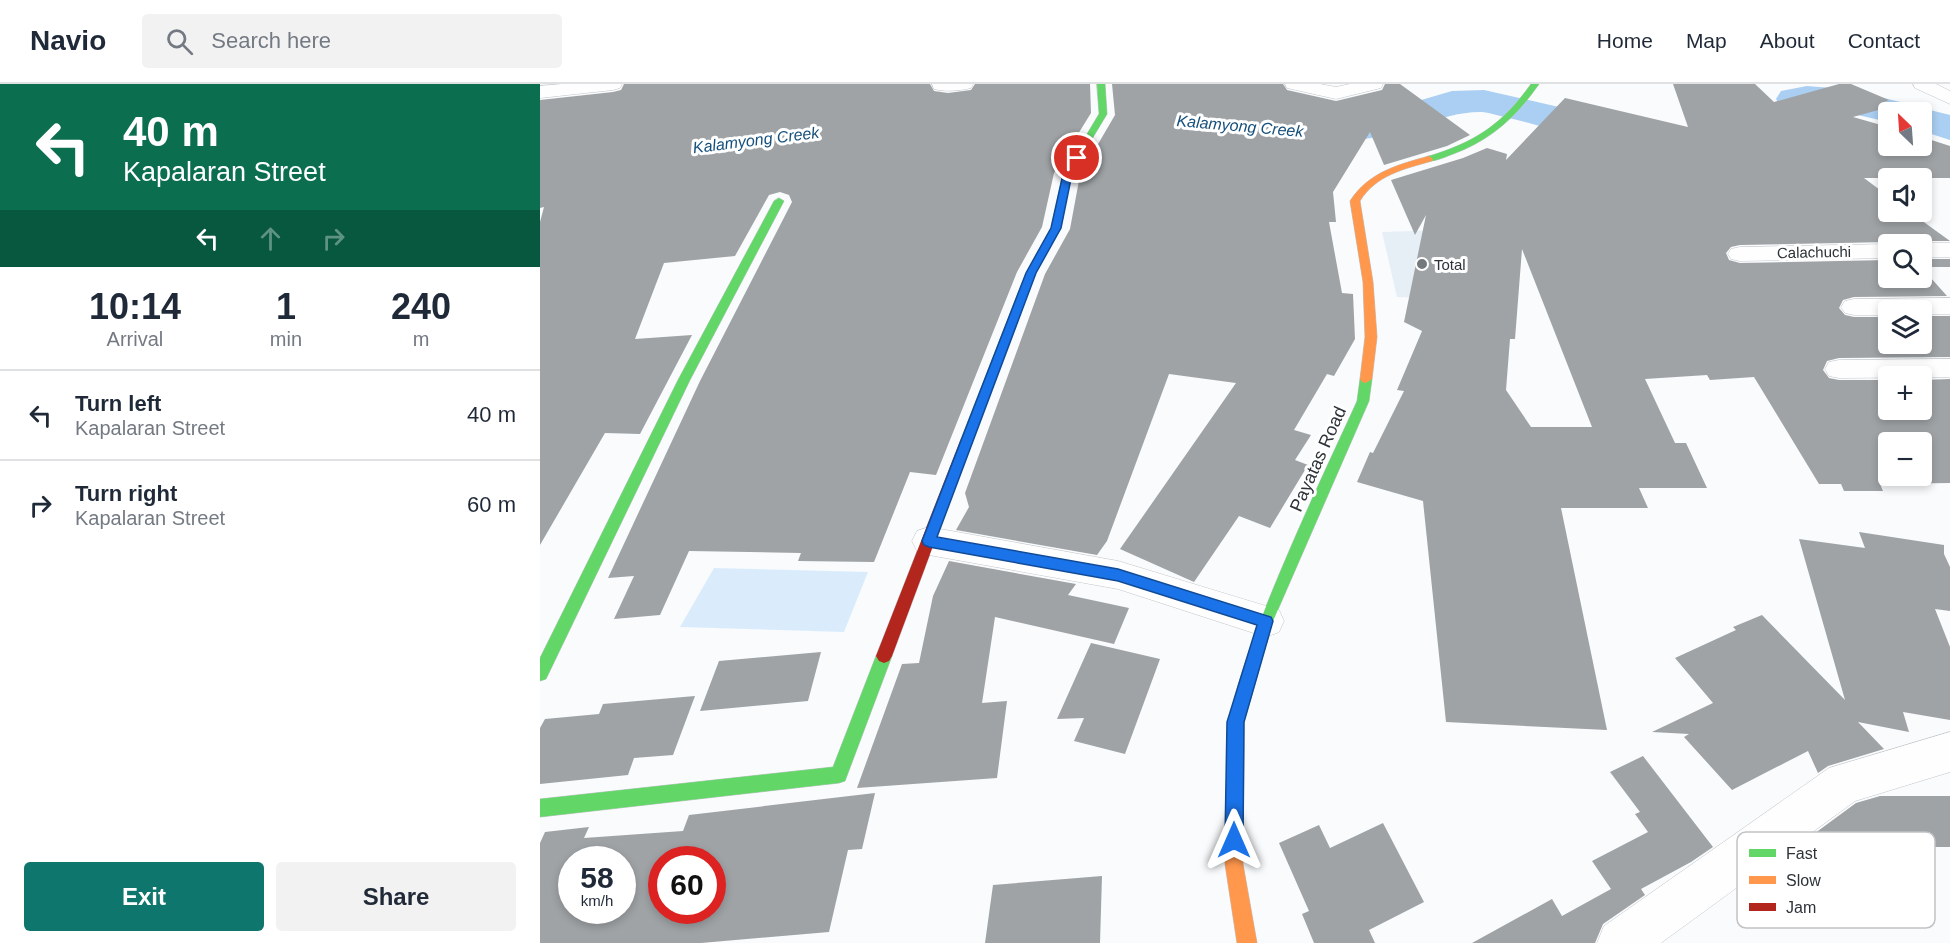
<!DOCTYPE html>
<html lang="en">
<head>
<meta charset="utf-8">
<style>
	:root { --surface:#fff; --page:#f2f2f3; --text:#1f2937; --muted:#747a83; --line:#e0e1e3; --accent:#0f766e }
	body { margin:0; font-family:Arial,sans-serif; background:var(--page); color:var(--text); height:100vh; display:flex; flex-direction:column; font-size:22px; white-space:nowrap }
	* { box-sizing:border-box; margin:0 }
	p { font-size:20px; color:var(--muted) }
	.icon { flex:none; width:33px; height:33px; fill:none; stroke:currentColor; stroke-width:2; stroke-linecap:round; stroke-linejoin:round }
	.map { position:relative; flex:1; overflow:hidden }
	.side { display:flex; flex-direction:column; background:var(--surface); width:540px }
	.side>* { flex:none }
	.hud { background:#0b6e4f; color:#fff; overflow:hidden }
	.needle { width:39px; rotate:335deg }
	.controls { position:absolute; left:1338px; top:18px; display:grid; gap:12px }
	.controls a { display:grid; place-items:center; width:54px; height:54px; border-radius:6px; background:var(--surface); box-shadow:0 3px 9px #0003; font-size:30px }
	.speed { position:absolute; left:18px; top:762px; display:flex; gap:12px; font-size:30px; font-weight:700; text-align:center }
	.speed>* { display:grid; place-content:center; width:78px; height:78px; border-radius:50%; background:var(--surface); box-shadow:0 3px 9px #0003; line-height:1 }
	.speed small { font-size:15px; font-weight:400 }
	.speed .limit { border:9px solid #d22; background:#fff; color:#111 }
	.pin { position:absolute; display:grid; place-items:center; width:51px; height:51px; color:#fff; margin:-26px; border:3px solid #fff; border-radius:50%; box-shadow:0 2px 6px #0007 }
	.me { position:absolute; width:66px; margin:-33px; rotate:0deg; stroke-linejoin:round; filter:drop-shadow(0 0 4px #0008) }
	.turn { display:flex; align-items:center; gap:21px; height:126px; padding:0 24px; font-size:27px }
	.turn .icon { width:78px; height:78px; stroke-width:2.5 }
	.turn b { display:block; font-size:42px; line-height:51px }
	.lanes { display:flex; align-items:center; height:57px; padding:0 24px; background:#0003; justify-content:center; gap:30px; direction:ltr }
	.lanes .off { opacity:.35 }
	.eta { display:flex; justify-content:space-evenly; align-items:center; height:102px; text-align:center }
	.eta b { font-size:36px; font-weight:700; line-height:42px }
	.action { display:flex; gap:12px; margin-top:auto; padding:12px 24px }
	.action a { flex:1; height:69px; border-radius:6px; background:var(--accent); color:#fff; font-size:24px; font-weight:700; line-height:69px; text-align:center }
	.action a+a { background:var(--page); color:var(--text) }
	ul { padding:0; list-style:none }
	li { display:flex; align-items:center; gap:18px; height:90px; padding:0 24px; border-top:2px solid var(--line) }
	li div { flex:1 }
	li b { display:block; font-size:22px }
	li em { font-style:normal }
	header { display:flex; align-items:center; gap:36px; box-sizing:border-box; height:84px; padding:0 30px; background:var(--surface); border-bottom:2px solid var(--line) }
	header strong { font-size:28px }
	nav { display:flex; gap:33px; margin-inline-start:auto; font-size:21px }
	.search { width:420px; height:54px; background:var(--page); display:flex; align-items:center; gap:15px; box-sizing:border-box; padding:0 21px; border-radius:6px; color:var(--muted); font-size:22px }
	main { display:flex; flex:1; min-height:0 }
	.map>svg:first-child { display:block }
	.built { fill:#e7eff6 }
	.green { fill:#daecfc }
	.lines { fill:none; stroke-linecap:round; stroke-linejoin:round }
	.river { fill:#aacff2; fill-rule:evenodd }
	.building { fill:#9fa3a6; fill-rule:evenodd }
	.street-casing { stroke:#c1c5c8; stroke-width:1 }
	.fast-casing { stroke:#c1c5c8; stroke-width:1 }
	.slow-casing { stroke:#c1c5c8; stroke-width:1 }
	.jam-casing { stroke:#c1c5c8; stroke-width:1 }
	.street { fill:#fefeff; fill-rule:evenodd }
	.fast { fill:#63d668; fill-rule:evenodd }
	.slow { fill:#ff974d; fill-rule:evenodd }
	.jam { fill:#b3261e; fill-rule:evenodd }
	.route { fill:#1a73e8; stroke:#114b97; stroke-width:1.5 }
	.poi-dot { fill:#74797d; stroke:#fff; stroke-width:2 }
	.labels { text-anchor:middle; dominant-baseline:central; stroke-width:6; stroke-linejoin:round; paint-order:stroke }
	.far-street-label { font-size:15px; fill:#2d3338; stroke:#fff }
	.far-poi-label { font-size:15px; fill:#2d3338; stroke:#fff; text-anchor:start }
	.far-water-label { font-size:16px; font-style:italic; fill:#154f7c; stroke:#fff }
	.street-label { font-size:18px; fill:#2d3338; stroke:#fff }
	.key { fill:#fff; stroke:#c0c2c3; stroke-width:1.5 }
	.key-label { font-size:16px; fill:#2d3338 }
</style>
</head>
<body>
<header>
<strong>Navio</strong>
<div class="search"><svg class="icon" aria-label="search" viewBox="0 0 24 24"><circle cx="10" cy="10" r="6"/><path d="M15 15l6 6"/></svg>Search here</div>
<nav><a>Home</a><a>Map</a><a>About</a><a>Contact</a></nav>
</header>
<main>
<section class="side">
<div class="hud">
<div class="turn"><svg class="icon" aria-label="left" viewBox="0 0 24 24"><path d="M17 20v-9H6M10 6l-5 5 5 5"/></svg><div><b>40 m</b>Kapalaran Street</div></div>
<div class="lanes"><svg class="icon" aria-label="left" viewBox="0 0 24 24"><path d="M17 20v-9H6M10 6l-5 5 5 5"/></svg><svg class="icon off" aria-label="ahead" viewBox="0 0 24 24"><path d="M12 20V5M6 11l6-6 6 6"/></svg><svg class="icon off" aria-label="right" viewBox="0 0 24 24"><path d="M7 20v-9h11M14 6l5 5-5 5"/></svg></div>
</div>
<div class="eta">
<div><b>10:14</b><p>Arrival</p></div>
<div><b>1</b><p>min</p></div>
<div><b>240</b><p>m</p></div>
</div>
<ul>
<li><svg class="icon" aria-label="left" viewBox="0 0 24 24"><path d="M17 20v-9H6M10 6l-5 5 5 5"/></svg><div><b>Turn left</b><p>Kapalaran Street</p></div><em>40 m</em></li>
<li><svg class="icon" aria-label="right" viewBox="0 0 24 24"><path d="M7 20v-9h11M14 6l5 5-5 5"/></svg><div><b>Turn right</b><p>Kapalaran Street</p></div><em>60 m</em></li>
</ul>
<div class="action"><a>Exit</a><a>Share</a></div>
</section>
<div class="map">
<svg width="1410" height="859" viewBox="0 0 1410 859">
	<rect width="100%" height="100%" fill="#f9fbfd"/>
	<!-- built -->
	<path class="built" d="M934 145 956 216 857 213 842 148Z"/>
	<!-- green -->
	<path class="green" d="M174 484 328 488 304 548 140 543Z"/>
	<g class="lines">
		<!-- river -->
		<path class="river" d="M1267 2 1305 5 1369 20 1373 26 1382 24 1410 31V56L1382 47V28H1348V38L1292 25 1254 26 1241 23 1236 15 1241 7Z
			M944 6 1054 31 1109 41 1115 49 1109 57C1071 67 1012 44 973 35 963 33 952 29 942 28 894 27 838 65 793 54L787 46 793 38 847 26 912 7Z"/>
	</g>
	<!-- building -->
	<path class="building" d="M84 0H390L394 7 408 9 431 6 435 0H550L551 29 514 89 502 143 477 188 396 391 370 388 334 478 258 477 261 469 149 467 120 531 74 535 94 492 68 494 160 297 252 118 249 111 240 108 229 111 195 172 124 179 95 255 152 251 100 350 65 349 0 461V138L4 123 0 124V16L73 8 81 6Z
		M572 0H743L747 6 796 17 842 6 845 0H860L930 51 907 62 844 81 830 48 793 108 796 138H789L802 209 813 210 815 255 794 292 787 290 754 346 771 351 755 376 768 381 730 444 699 432 654 498 580 465 696 299 629 290 567 457 557 471 416 446 429 423 425 409 505 190 530 145 540 91 575 31Z
		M1133 0H1215L1234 18 1299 0H1311L1349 16 1344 18 1353 22 1313 33 1348 43V62H1382V53L1410 62V94H1324L1348 112V128H1370L1410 157H1382L1375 158 1373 160H1350L1348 158 1200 161 1191 163 1186 169 1189 176 1200 179 1348 176V194H1382V184L1407 212 1314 213 1303 216 1299 224 1305 231 1314 233H1348V260H1382V232H1410V273L1299 274 1287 277 1283 286 1289 294 1299 296H1348V326H1382V296L1410 295V399L1340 400 1343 407H1304L1301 400H1279L1214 293 1170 296 1167 291 1105 295 1135 359H1146L1167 404H1099L1108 424H1021L1067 646 906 638 883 417 817 398 830 368 833 369 864 307 857 306 882 247 864 238 886 131 875 151 851 96 923 74 947 64 967 70 966 76 1025 14 1148 43ZM982 165 1052 343H991L966 306 970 255H975ZM1348 358H1382V392H1348Z
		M1382 175H1410V183H1382Z
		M1319 448 1404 461V470L1410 483V527L1395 525 1410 563V636L1363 628 1369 648 1318 638 1344 665 1288 682 1278 689 1268 667 1192 706 1144 653 1149 650 1112 648 1173 619 1135 574 1196 546 1193 543 1222 531 1305 616 1259 455 1325 464Z
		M409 477 536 500 528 511 589 524 574 560 455 533 442 619 467 617 457 694 317 704 362 580 379 579 393 512Z
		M551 559 620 575 585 670 534 657 544 634 517 635Z
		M281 568 268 617 160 627 179 577Z
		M155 612 133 671 94 674 88 691 0 700V644L5 635 59 630 63 620Z
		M1103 672 1173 763 1151 778 1101 805 1105 811 1063 840 1055 859H932L1012 815 1022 832 1071 805 1052 777 1108 748 1095 730 1100 728 1070 688Z
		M335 709 322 765 308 766 289 848 161 859H0V759L5 748 49 743 44 754 143 747 149 731ZM32 776H82V826H32ZM122 776H172V826H122Z
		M1340 712H1410V763H1383L1380 757 1307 758 1264 787 1248 769 1316 719Z
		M843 739 884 818 829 846 835 859H774L762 830 769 827 739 759 779 741 790 764Z
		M562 792 560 859H445L453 801Z"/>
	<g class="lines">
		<!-- street casing -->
		<g class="street-casing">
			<path id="street" d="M22 0H82L80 4 73 6 0 14V2Z
				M392 0H433L431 4C419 7 406 8 394 5Z
				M745 0H780L796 3 810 0H843L841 4 796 15 747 4Z
				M1373 0H1396L1410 7V20L1375 4Z
				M1382 159H1410V173H1382V160H1375Z
				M1348 160H1351H1348V174L1200 177 1191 175 1188 170 1191 165 1200 163Z
				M1410 214V230H1382V226H1348V231H1314L1305 229 1301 223 1305 217 1314 215Z
				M1410 275V293L1299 294 1289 292 1285 285 1289 278 1299 276Z
				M389 443 578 477 739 526 744 537 739 548 726 553 578 505 389 471 377 467 372 457 377 447Z
				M1410 648V688L1315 717 1121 859H1057L1064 842 1289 684Z"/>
		</g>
		<!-- fast casing -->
		<g class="fast-casing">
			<path id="fast" d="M557 0H565L567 30 531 90 521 144 496 189 433 355 427 359 423 358 421 355 486 189 511 144 523 90 559 30Z
				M991 0H999C976 33 951 56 913 70 905 73 895 78 886 77V73C934 59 962 41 991 0Z
				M239 114 244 117 150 296 6 595 0 597V574L138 296 234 117Z
				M826 291 832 295 829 317 733 537 704 638V663L702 669 696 671 690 669C670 621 792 374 817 317L820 295Z
				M344 565 349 567 352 572 305 697 299 699 0 733V715L293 683 336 572 339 567Z"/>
		</g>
		<!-- slow casing -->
		<g class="slow-casing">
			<path id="slow" d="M889 72 893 75 892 77C864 85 836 91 820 117L833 198 837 253 832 295 826 299 822 298 820 295 825 253 823 198 810 117C829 88 857 81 889 72Z
				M696 655 702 657 704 663 703 780 717 859H697L685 780 688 663 690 657Z"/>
		</g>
		<!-- jam casing -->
		<g class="jam-casing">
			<path id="jam" d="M427 351 433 355 352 572 349 577 344 579 339 577 336 572 421 355Z"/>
		</g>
		<!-- street -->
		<use href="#street" class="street"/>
		<!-- fast -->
		<use href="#fast" class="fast"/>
		<!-- slow -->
		<use href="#slow" class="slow"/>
		<!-- jam -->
		<use href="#jam" class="jam"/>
	</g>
	<!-- route -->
	<path class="route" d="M534 72 541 74 532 90 521 144 496 189 397 453 578 485 731 533 733 537 704 638 703 756 701 762 694 765 688 762 685 756 687 638 717 541 578 497 389 463 384 461 382 457 486 189 511 144 523 90Z"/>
	<!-- markers -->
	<circle class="poi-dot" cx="882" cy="180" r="6"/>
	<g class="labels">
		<!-- far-street labels -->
		<g class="far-street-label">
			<text transform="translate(1274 168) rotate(-1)">Calachuchi</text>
		</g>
		<!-- far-poi labels -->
		<g class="far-poi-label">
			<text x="894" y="180">Total</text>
		</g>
		<!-- far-water labels -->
		<g class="far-water-label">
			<text transform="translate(700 42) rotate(5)">Kalamyong Creek</text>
			<text transform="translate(216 56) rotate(-7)">Kalamyong Creek</text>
		</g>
		<!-- street labels -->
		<g class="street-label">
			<text transform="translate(778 375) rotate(-66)">Payatas Road</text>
		</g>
	</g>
	<!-- legend -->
	<rect x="1197" y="748" width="198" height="96" rx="9" class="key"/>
	<rect x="1209" y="765" width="27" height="8" fill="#63d668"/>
	<rect x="1209" y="792" width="27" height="8" fill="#ff974d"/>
	<rect x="1209" y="819" width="27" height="8" fill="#b3261e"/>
	<g class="key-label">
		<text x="1246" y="775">Fast</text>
		<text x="1246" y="802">Slow</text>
		<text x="1246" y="829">Jam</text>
	</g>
</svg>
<div class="controls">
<a><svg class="needle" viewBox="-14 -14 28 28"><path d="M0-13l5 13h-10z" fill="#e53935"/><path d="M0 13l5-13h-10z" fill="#747a83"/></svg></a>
<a><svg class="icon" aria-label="sound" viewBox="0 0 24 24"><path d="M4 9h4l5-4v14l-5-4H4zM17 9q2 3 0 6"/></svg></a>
<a><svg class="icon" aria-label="search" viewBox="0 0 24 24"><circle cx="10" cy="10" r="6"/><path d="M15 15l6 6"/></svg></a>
<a><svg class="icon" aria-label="layers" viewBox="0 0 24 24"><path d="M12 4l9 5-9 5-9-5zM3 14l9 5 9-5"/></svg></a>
<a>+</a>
<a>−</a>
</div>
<div class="speed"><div>58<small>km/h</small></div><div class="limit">60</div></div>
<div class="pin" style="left:537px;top:74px;background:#d93025"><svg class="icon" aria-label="arrive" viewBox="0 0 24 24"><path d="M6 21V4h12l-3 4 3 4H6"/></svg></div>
<svg class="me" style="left:694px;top:756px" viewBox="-20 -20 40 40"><path d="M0-17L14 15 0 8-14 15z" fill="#1a73e8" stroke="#fff" stroke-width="4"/></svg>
</div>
</main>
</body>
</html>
